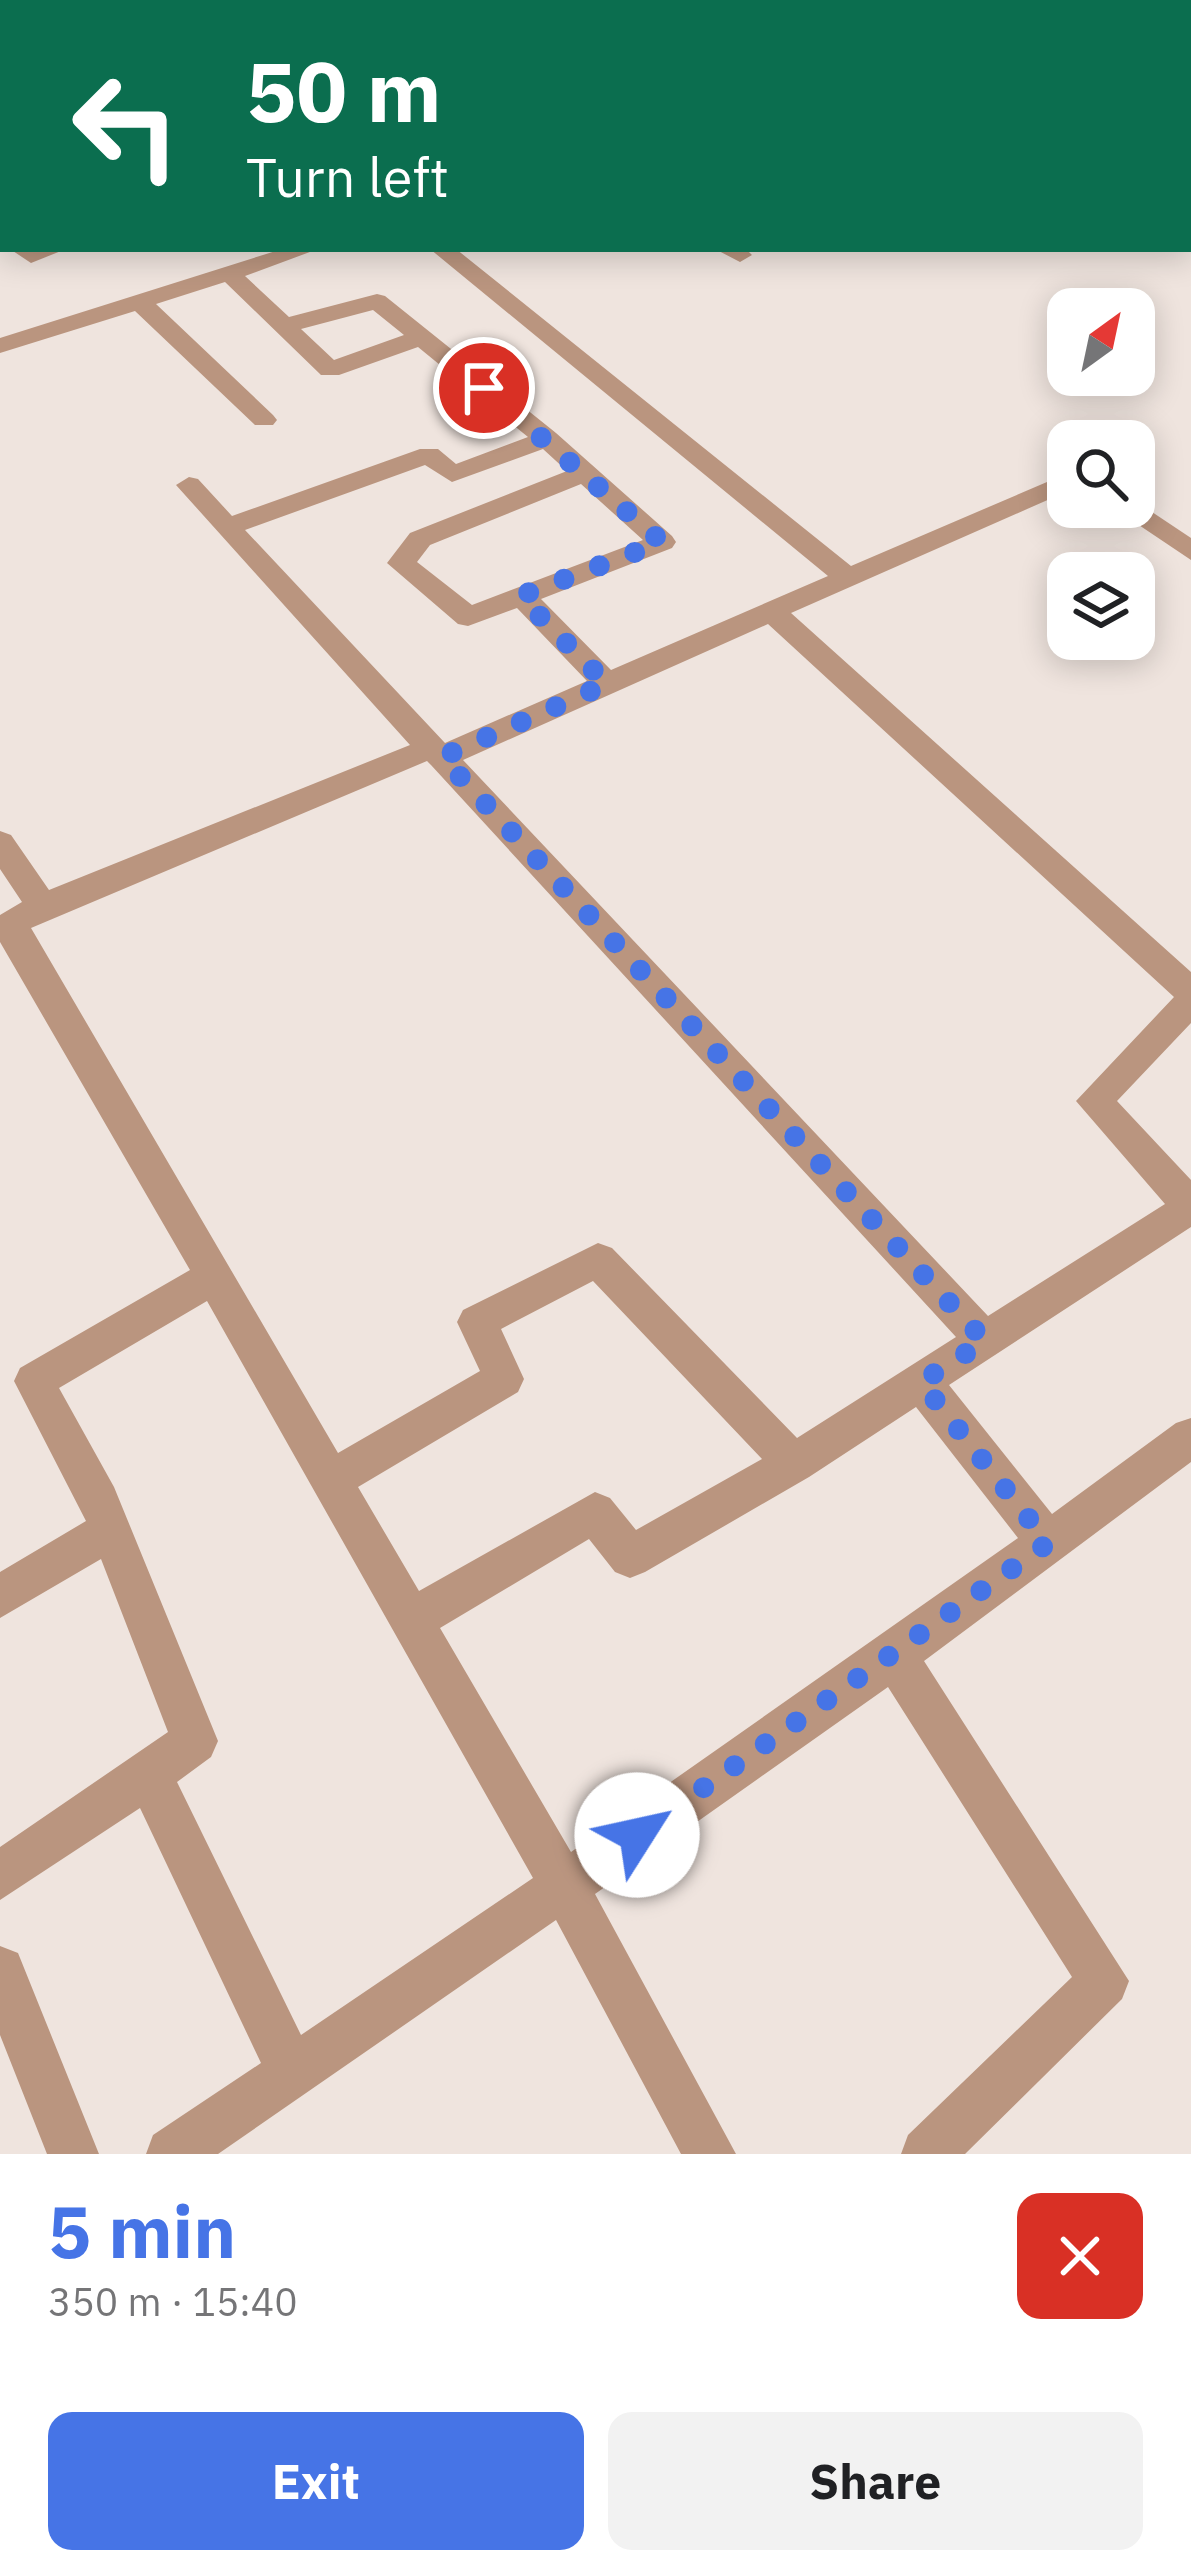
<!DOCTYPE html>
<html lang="en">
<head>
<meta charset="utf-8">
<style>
	:root { --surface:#fff; --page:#f2f2f2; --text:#202124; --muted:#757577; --accent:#4674e6 }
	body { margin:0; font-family:"IBM Plex Sans",sans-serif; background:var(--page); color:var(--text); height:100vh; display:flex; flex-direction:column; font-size:45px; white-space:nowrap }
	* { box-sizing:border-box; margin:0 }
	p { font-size:39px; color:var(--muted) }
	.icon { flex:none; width:66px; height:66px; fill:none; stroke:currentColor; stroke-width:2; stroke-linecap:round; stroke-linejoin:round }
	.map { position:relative; height:2154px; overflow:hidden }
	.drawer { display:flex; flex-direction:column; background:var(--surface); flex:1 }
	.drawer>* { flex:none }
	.guide { position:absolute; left:0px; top:0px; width:1191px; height:252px; box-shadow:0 6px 30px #0003; background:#0b6e4f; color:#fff; overflow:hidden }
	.needle { width:78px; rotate:33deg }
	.buttons { position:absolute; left:1047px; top:288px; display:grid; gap:24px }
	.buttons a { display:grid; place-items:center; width:108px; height:108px; border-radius:24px; background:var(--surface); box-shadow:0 6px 30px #0003; font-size:60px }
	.pin { position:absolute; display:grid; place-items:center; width:102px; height:102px; color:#fff; margin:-51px; border:6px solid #fff; border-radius:50%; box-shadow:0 3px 12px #0007 }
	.me { position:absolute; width:132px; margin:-66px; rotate:55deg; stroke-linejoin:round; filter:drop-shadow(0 0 9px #0008) }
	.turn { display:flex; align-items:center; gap:42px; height:252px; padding:0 48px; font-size:54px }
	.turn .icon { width:156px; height:156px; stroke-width:2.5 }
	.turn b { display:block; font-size:84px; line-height:102px }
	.round { display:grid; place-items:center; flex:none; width:126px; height:126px; border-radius:24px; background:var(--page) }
	.headline { display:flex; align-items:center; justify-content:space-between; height:204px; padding:0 48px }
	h1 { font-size:72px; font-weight:700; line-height:90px; color:var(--accent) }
	.cta { display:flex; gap:24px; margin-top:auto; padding:24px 48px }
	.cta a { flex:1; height:138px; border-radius:24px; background:var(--accent); color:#fff; font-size:48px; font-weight:700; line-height:138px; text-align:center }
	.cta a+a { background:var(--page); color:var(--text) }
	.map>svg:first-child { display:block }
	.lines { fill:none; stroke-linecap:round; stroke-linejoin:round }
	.street { fill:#ba957f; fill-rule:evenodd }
	.route { stroke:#4674e6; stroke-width:21; stroke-dasharray:0 37.8 }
</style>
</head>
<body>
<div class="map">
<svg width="1191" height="2154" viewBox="0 0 1191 2154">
	<rect width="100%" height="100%" fill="#efe4de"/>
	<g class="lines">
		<!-- street -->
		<path class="street" d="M153 0H178L180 3H155Z
			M628 0H658L626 3Z
			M890 0H912L914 3H892Z
			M1191 1V13L1188 14V3H1184Z
			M3 31V43L0 44V32Z
			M1188 39H1191V51H1188Z
			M0 112H3L0 125Z
			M1188 121H1191L1188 134Z
			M3 159V173L0 174V160Z
			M1188 175 1191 176V191L1188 190Z
			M0 218 3 219V236L0 235Z
			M10 249H66L31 263Z
			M282 249H318L245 276 289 317 377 294 385 296 556 433 672 536 676 542 672 548 541 599 611 670 828 576 430 249H456L851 566 1068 473V491L791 613 1191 972V1023L1117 1101 1191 1180V1227L949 1385 1052 1514 1176 1423 1191 1418V1462L924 1661 1129 1981 1122 1999 965 2154H901L908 2135 1072 1977 888 1687 595 1894 736 2154H681L556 1920 218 2154H146L153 2135 261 2063 140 1808 0 1900V1847L168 1732 101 1559 0 1618V1572L86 1521 14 1381 20 1368 190 1270 0 942V915L22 902 0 869V831L11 835 49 890 410 745 176 485 189 477 198 479 232 516 420 449H438L456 464 528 437 418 347 339 375H321L225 282 156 304 273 415 277 420 273 425H255L135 311 0 353V338ZM373 310 404 335 334 360 301 329ZM543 449 567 471 410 533 387 563 458 624 468 626 517 608 587 681 445 743 245 530 425 465 452 482ZM581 484 643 540 472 605 417 562 430 545ZM768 624 1174 997 1076 1101 1165 1204 988 1316 463 760ZM427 761 431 765 956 1337 797 1438 612 1248 598 1243 463 1310 457 1322 480 1371 338 1453 31 928ZM593 1281 762 1459 636 1530 610 1498 595 1492 419 1591 358 1487 518 1392 524 1379 501 1329ZM207 1301 533 1878 301 2035 177 1782 211 1757 218 1741 114 1487 59 1388ZM916 1407 1018 1538 571 1852 440 1628 589 1539 615 1572 630 1578 645 1572 809 1477Z
			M715 249H746L752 255 740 262Z
			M1134 500 1191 538V560L1121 513 1117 507H1134Z
			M0 1946 18 1953 99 2154H47L0 2035Z"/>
	</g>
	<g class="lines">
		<!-- route -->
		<path class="route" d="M484 388 662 542 520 596 607 684 442 757 985 1341 921 1382 1048 1543 637 1835"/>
	</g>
</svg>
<div class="buttons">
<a><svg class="needle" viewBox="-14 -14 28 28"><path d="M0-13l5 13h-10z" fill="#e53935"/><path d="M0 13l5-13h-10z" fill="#757577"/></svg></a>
<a><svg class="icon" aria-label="search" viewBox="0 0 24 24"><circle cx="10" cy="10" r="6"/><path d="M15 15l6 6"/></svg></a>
<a><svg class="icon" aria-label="layers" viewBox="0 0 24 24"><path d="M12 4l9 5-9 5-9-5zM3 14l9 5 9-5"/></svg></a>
</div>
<div class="pin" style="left:484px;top:388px;background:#d93025"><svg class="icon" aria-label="arrive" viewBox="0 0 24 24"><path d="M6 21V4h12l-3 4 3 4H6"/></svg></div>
<svg class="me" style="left:637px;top:1835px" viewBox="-20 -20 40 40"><circle r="19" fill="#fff"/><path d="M0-13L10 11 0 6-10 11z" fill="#4674e6"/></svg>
<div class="guide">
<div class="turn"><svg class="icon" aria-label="left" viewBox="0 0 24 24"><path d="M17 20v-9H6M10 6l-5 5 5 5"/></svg><div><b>50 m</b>Turn left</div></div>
</div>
</div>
<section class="drawer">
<div class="headline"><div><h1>5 min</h1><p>350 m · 15:40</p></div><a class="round" style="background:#d93025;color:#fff"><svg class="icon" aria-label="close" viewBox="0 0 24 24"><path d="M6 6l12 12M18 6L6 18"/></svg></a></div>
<div class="cta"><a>Exit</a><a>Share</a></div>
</section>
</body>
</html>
